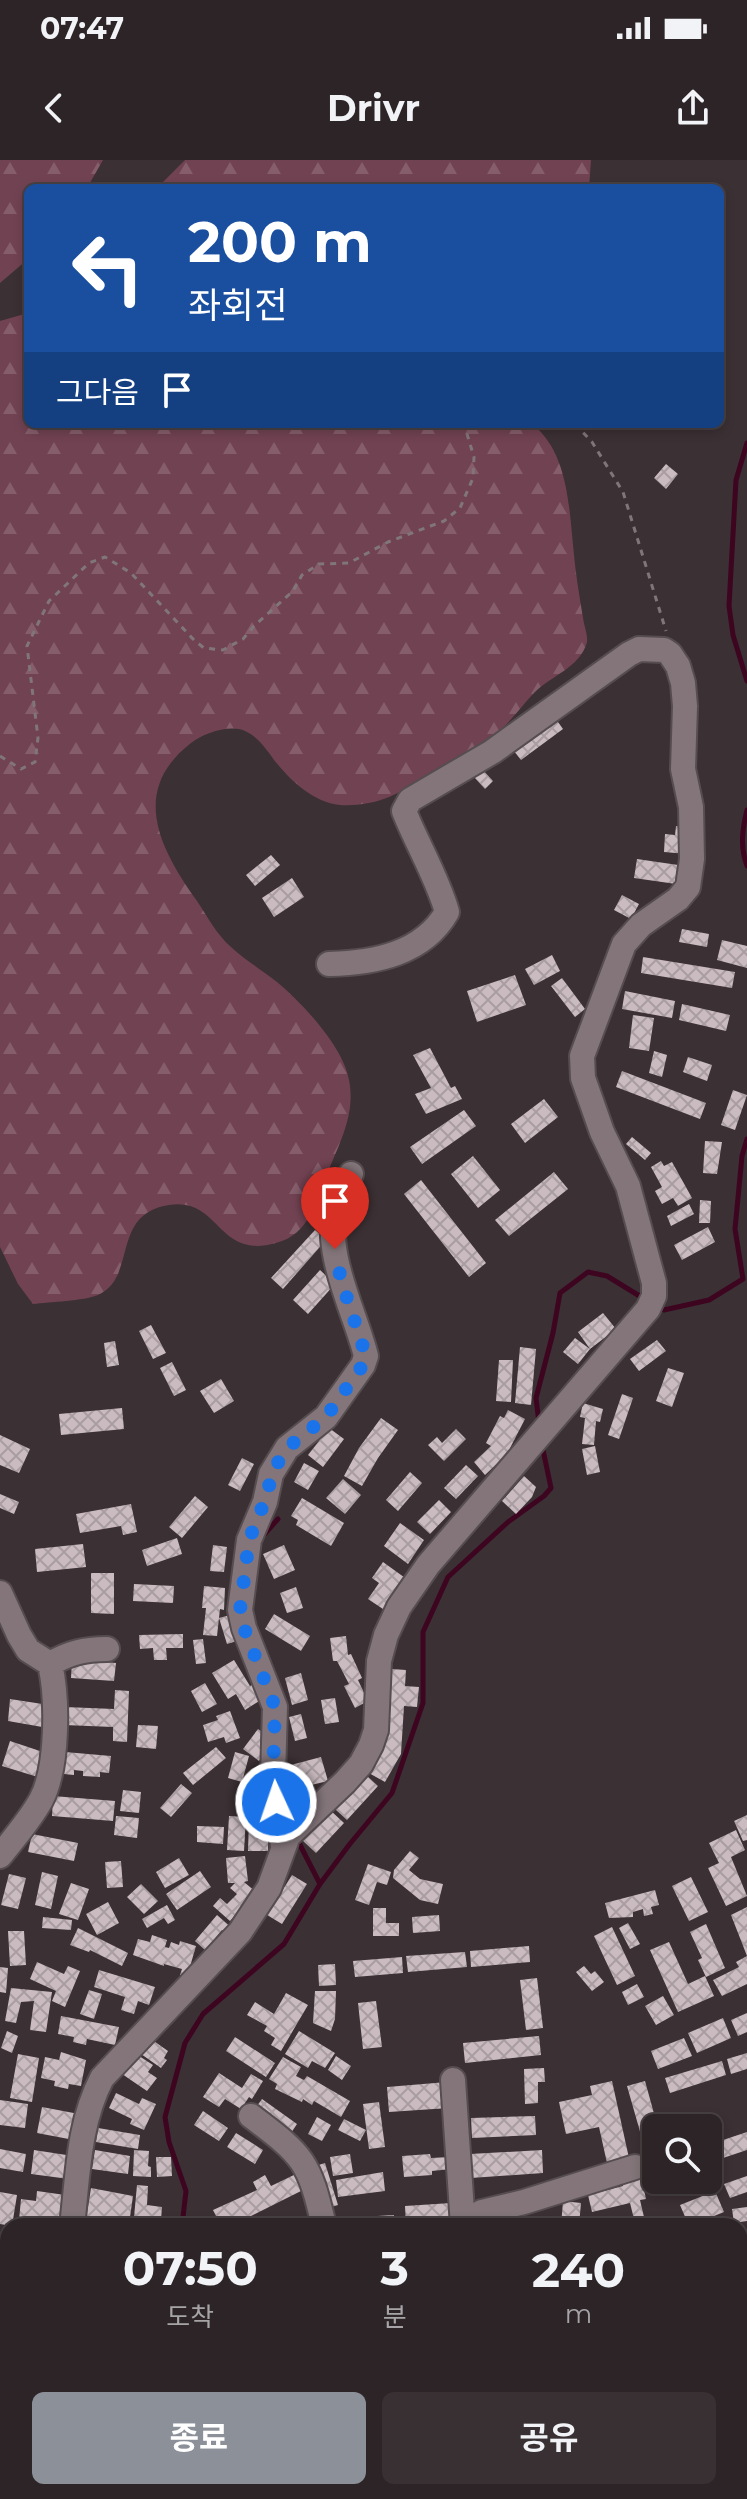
<!DOCTYPE html>
<html lang="ko">
<head>
<meta charset="utf-8">
<style>
	:root { --surface:#2c2426; --page:#383032; --text:#f1f3f6; --muted:#a6a4a7; --line:#484143; --accent:#8c9099 }
	body { margin:0; font-family:Montserrat,"Noto Sans KR",sans-serif; background:var(--page); color:var(--text); height:100vh; display:flex; flex-direction:column; font-size:30px; white-space:nowrap }
	* { box-sizing:border-box; margin:0 }
	p { font-size:26px; color:var(--muted) }
	.icon { flex:none; width:44px; height:44px; fill:none; stroke:currentColor; stroke-width:2; stroke-linecap:round; stroke-linejoin:round }
	.map { position:relative; flex:1; overflow:hidden }
	.panel { position:absolute; left:0px; top:2058px; width:748px; height:282px; display:flex; flex-direction:column; background:var(--surface); border-radius:24px 24px 0 0; box-shadow:0 4px 12px #0003,0 0 0 2px var(--line) }
	.panel>* { flex:none }
	.banner { position:absolute; left:24px; top:24px; width:700px; height:244px; border-radius:12px; box-shadow:0 4px 12px #0003,0 0 0 2px var(--line); background:#1a4fa0; color:#fff; overflow:hidden }
	.tools { position:absolute; left:642px; top:1954px; display:grid; gap:16px }
	.tools a { display:grid; place-items:center; width:80px; height:80px; border-radius:12px; background:var(--surface); box-shadow:0 4px 12px #0003,0 0 0 2px var(--line); font-size:40px }
	.pin { position:absolute; display:grid; place-items:center; width:68px; height:68px; color:#fff; margin:-82px -34px; border-radius:50% 50% 50% 0; rotate:-45deg; box-shadow:0 0 8px #0007 }
	.pin .icon { rotate:45deg }
	.me { position:absolute; width:88px; margin:-44px; rotate:357deg; stroke-linejoin:round; filter:drop-shadow(0 0 6px #0008) }
	.turn { display:flex; align-items:center; gap:28px; height:168px; padding:0 32px; font-size:36px }
	.turn .icon { width:104px; height:104px; stroke-width:2.5 }
	.turn b { display:block; font-size:56px; line-height:68px }
	.then { display:flex; align-items:center; height:76px; padding:0 32px; background:#0003; gap:16px; font-size:30px }
	.eta { display:flex; justify-content:space-evenly; align-items:center; height:136px; text-align:center }
	.eta b { font-size:48px; font-weight:700; line-height:56px }
	.action { display:flex; gap:16px; margin-top:auto; padding:16px 32px }
	.action a { flex:1; height:92px; border-radius:12px; background:var(--accent); color:#fff; font-size:32px; font-weight:700; line-height:92px; text-align:center }
	.action a+a { background:var(--page); color:var(--text) }
	.status { display:flex; justify-content:space-between; align-items:center; height:56px; padding:0 40px; background:var(--surface); direction:ltr }
	.status svg { height:22px; fill:currentColor }
	header { display:flex; justify-content:space-between; align-items:center; height:104px; padding:0 32px; background:var(--surface); font-size:36px; font-weight:700 }
	.map>svg:first-child { display:block }
	.forest { fill:url(#forest-firs) }
	.lines { fill:none; stroke-linecap:round; stroke-linejoin:round }
	.stream { stroke:#3e0520; stroke-width:5 }
	.building { fill:url(#building-cross-hatch) }
	.minor-casing { stroke:#564d50; stroke-width:28 }
	.path { stroke:#807679; stroke-width:3; stroke-dasharray:6 6; stroke-linecap:butt }
	.minor { stroke:#837579; stroke-width:24 }
	.route { stroke:#1a73e8; stroke-width:14; stroke-dasharray:0 25.2 }
</style>
</head>
<body>
<div class="status"><b>07:47</b><svg viewBox="0 0 49 12"><path d="M0 12V9h3v3zM5 12V6h3v6zM10 12V3h3v9zM15 12V0h3v12zM26 1h20v11H26zM47 4h2v5h-2z"/></svg></div>
<header><svg class="icon" aria-label="back" viewBox="0 0 24 24"><path d="M15 5l-7 7 7 7"/></svg>Drivr<svg class="icon" aria-label="share" viewBox="0 0 24 24"><path d="M12 15V3M7 8l5-5 5 5M5 13v7h14v-7"/></svg></header>
<div class="map">
<svg width="747" height="2339" viewBox="0 0 747 2339">
	<defs>
		<pattern id="forest-firs" width="22" height="20" patternUnits="userSpaceOnUse" patternTransform="scale(2)"><rect width="22" height="20" fill="#714252"/><path d="M5 1l3.5 6h-7zM16 11l3.5 6h-7z" fill="#855d6b"/></pattern>
		<pattern id="building-cross-hatch" width="8" height="8" patternUnits="userSpaceOnUse" patternTransform="scale(2)"><rect width="8" height="8" fill="#cabbc0"/><path d="M0 0l8 8M0 8l8-8" fill="none" stroke="#a99da1"/></pattern>
	</defs>
	<rect width="100%" height="100%" fill="#3b3033"/>
	<!-- forest -->
	<path class="forest" d="M0 0H103L87 28H28V99L0 123Z
		M185 0H591L589 28H157Z
		M28 153V264H532C567 291 569 344 573 385 575 410 579 434 583 458 584 465 588 476 587 482 580 508 550 516 534 533 523 544 514 558 501 569 481 588 455 598 431 612 417 620 404 631 389 637 375 643 356 646 340 645 313 642 291 621 274 600 267 590 257 576 245 571 230 564 204 573 191 583 129 631 160 689 197 741 207 756 217 775 231 787 245 800 262 810 277 822 302 843 343 886 349 920 356 954 339 984 327 1014 315 1043 310 1074 276 1083 216 1100 221 1037 169 1045 110 1054 138 1117 98 1135 83 1141 50 1142 33 1144L18 1124 0 1087V161Z"/>
	<g class="lines">
		<!-- stream -->
		<path class="stream" d="M747 283 736 320 729 446 733 475 747 521
			M747 650C742 670 740 687 747 706
			M658 1147 664 1150 709 1140 743 1119 735 1069 742 996 747 979
			M539 1263 536 1238 553 1173 560 1133 588 1112 607 1116 646 1140
			M261 1378 278 1359
			M297 1679 320 1724
			M182 2066 186 2031 169 1982 165 1957 185 1883 203 1854 284 1784 320 1724 349 1685 392 1633 423 1543V1472L448 1417 508 1362 544 1336 551 1328 542 1285
			M0 2293 8 2288"/>
	</g>
	<!-- building -->
	<path class="building" d="M666 304 678 314 666 329 654 318Z
		M553 555 563 569 521 600 510 586Z
		M482 609 493 621 485 629 474 617Z
		M676 666 689 667 687 694 664 692 665 674 675 675Z
		M271 695 280 705 255 726 246 715Z
		M637 699 685 706 683 725 634 718Z
		M292 718 304 737 274 757 262 738Z
		M622 735 639 744 631 759 614 750Z
		M682 769 709 774 707 787 679 782Z
		M722 780 747 786V808L717 800Z
		M552 795 560 811 534 825 525 809Z
		M643 797 735 812 732 828 641 813Z
		M515 815 526 845 477 862 467 831Z
		M562 818 585 849 575 857 551 826Z
		M625 831 675 841 672 858 622 849Z
		M682 844 730 855 726 871 679 860Z
		M633 855 654 858 649 891 629 888Z
		M430 888 451 928 455 926 462 939 426 954 415 934 431 928 413 895Z
		M654 891 667 895 662 917 649 913Z
		M688 897 712 905 707 921 683 912Z
		M622 911 706 943 700 959 616 927Z
		M733 930 747 935 735 970 721 965Z
		M544 939 558 957 525 983 511 964Z
		M464 950 476 966 422 1004 410 987Z
		M632 977 651 993 645 1000 626 984Z
		M705 981 722 982 717 1014 703 1013Z
		M473 996 500 1030 478 1048 451 1014Z
		M661 1001 664 1006 672 1002 692 1038 678 1046 673 1038 662 1044 655 1031 662 1027 651 1007Z
		M554 1012 568 1029 509 1076 495 1060Z
		M421 1020 486 1103 469 1117 404 1034Z
		M700 1040 711 1041 710 1063H699Z
		M689 1044 694 1054 671 1066 667 1056Z
		M708 1067 715 1082 682 1100 674 1085Z
		M315 1070 326 1080 283 1129 271 1118Z
		M320 1110 335 1124 308 1154 293 1140Z
		M603 1153 616 1169 590 1189 578 1172Z
		M151 1165 166 1193 153 1199 139 1171Z
		M575 1178 590 1189 578 1204 563 1192Z
		M657 1180 666 1191 639 1211 630 1199Z
		M115 1181 119 1205 107 1207 104 1183Z
		M520 1187 536 1189 531 1245 515 1243Z
		M499 1200H513L511 1242 496 1241Z
		M172 1202 186 1230 174 1236 160 1208Z
		M668 1208 684 1213 672 1247 656 1241Z
		M221 1219 234 1241 214 1253 200 1231Z
		M622 1234 633 1238 619 1279 608 1275Z
		M583 1243 603 1249 600 1262 596 1261 594 1285 582 1284 585 1258 580 1257Z
		M122 1248 124 1269 61 1275 59 1254Z
		M508 1250 525 1259 507 1294 485 1315 474 1302 491 1286 486 1283 500 1256 504 1258Z
		M381 1258 398 1270 378 1298 362 1326 344 1316 359 1288Z
		M329 1268 344 1279 323 1307 308 1295Z
		M456 1269 466 1279 444 1301 428 1285 437 1277 442 1283Z
		M0 1275 30 1289 19 1313 0 1305Z
		M595 1286 600 1312 587 1315 582 1289Z
		M242 1298 254 1304 240 1331 228 1325Z
		M304 1303 319 1311 308 1330 294 1322Z
		M466 1305 478 1316 456 1339 444 1328Z
		M410 1312 422 1323 398 1351 386 1340Z
		M524 1316 536 1327 532 1337 516 1354 502 1341Z
		M343 1319 361 1335 345 1354 326 1338Z
		M0 1334 19 1342 14 1354 0 1348Z
		M195 1336 208 1347 182 1378 169 1367Z
		M302 1338 344 1363 331 1386 296 1365 298 1360 291 1356Z
		M439 1340 451 1352 430 1374 417 1362Z
		M131 1344 137 1372 123 1375 121 1366 80 1373 76 1354Z
		M400 1363 424 1380 408 1404 384 1386Z
		M177 1378 182 1394 147 1406 142 1390Z
		M83 1384 86 1407 37 1412 35 1389Z
		M213 1385 227 1387 224 1412 210 1411Z
		M284 1385 295 1410 274 1419 263 1394Z
		M383 1402 408 1420 386 1451 368 1439 379 1423 372 1418Z
		M91 1413H114V1454L91 1453Z
		M134 1424 174 1426 173 1443 133 1441Z
		M204 1426 225 1428 224 1450 220 1449 217 1476 203 1475 206 1448H202Z
		M296 1427 303 1448 287 1453 280 1433Z
		M274 1454 310 1476 301 1491 265 1469Z
		M230 1455 237 1481 227 1484 219 1458Z
		M183 1474V1488H166L167 1500H154L153 1488 140 1489 139 1475Z
		M346 1476 348 1495 351 1494 362 1518 358 1520 368 1541 355 1548 344 1526 349 1524 337 1501H333L330 1478Z
		M203 1479 206 1503 196 1504 193 1480Z
		M72 1499 116 1503 114 1521 71 1518Z
		M234 1500 250 1526 255 1523 264 1538 245 1550 236 1534 228 1539 212 1513Z
		M392 1509 406 1510 405 1526 419 1527 417 1547 404 1546 401 1594 385 1622 367 1612 386 1545H389Z
		M301 1513 308 1540 292 1545 285 1518Z
		M205 1523 217 1544 202 1552 191 1531Z
		M115 1530 129 1531 127 1582 113 1581V1567L64 1565 65 1547 114 1549Z
		M335 1538 339 1562 325 1564 321 1540Z
		M10 1539 49 1545 48 1568 8 1561Z
		M230 1551 240 1578 226 1583 224 1577 208 1582 203 1565 218 1560 216 1556Z
		M301 1554 307 1578 295 1581 289 1557Z
		M138 1565 158 1566 156 1589 136 1587Z
		M258 1569 274 1581 259 1601 243 1589Z
		M10 1581 49 1594 41 1618 2 1606Z
		M216 1587 226 1598 193 1625 183 1613Z
		M65 1592 111 1596 109 1613 100 1612V1617L83 1616V1611L74 1610V1615L64 1614Z
		M235 1592 249 1596 242 1622 228 1618Z
		M321 1597 328 1621 307 1626 306 1623 293 1627 287 1606Z
		M267 1612 271 1654 254 1656 249 1614Z
		M366 1615 378 1626 347 1660 335 1649Z
		M181 1624 192 1633 171 1657 160 1648Z
		M123 1630 141 1632 139 1653 120 1651Z
		M53 1636 115 1641 113 1661 52 1656Z
		M330 1650 344 1663 316 1693 302 1680Z
		M747 1655V1680L743 1681 734 1661Z
		M116 1656 139 1658 137 1678 114 1675Z
		M229 1656 246 1657 244 1691 227 1690Z
		M249 1659 269 1660 268 1691H248Z
		M197 1666 224 1667 223 1684 197 1682Z
		M736 1670 745 1690 731 1697 747 1736 726 1746 708 1708 719 1703 709 1683Z
		M32 1674 78 1683 74 1701 28 1692Z
		M410 1691 419 1698 409 1710 420 1719 443 1724 438 1744 420 1740 393 1718 394 1710Z
		M245 1696 248 1721 244 1722 256 1732 230 1761 213 1746 220 1738 227 1744 237 1734 230 1728 235 1723H228L226 1698Z
		M179 1698 189 1715 165 1728 156 1712Z
		M121 1701 123 1727 107 1728 105 1702Z
		M368 1704 391 1712 387 1725 377 1722 369 1745 355 1740Z
		M200 1711 211 1727 177 1750 166 1734Z
		M42 1712 58 1716 51 1749 35 1745Z
		M9 1714 26 1718 18 1749 1 1745Z
		M292 1715 307 1724 282 1764 267 1755Z
		M691 1717 708 1752 689 1761 672 1726Z
		M71 1723 89 1729 78 1760 59 1754Z
		M141 1724 158 1741 144 1754 127 1737Z
		M655 1730 659 1745 651 1747 653 1754 644 1756 643 1749 633 1752V1757L609 1758 605 1743Z
		M108 1742 119 1763 97 1775 86 1754Z
		M167 1745 175 1760 168 1764 164 1758 147 1768 142 1759Z
		M747 1747V1796L731 1755Z
		M373 1748H386V1763H399V1776H373Z
		M217 1755 232 1768 227 1774 222 1770 205 1790 195 1781Z
		M439 1755 440 1771 413 1773 412 1757Z
		M43 1757 72 1760 71 1770 42 1768Z
		M628 1763 640 1784 630 1789 619 1768Z
		M706 1764 725 1808 706 1817 698 1800 702 1798 690 1772Z
		M612 1767 635 1816 617 1825 594 1776Z
		M78 1768 128 1793 122 1806 90 1790 89 1792 70 1785Z
		M8 1771H24L26 1805 10 1806Z
		M152 1775 167 1780 165 1787 169 1788 171 1782 179 1785 180 1781 196 1786 187 1817 180 1815 182 1809 164 1804V1806L133 1795 138 1779 150 1782Z
		M669 1782 688 1824 705 1816 714 1836 678 1852 650 1790Z
		M529 1786 530 1802 471 1807 470 1791Z
		M465 1792 467 1807 408 1812 406 1796Z
		M747 1796V1824L722 1836 713 1820 739 1807 736 1802Z
		M402 1797 403 1813 355 1817 353 1801Z
		M37 1802 64 1814 68 1806 80 1811 65 1847 52 1841 56 1831 30 1819Z
		M335 1804 336 1825 319 1826 318 1805Z
		M584 1806 591 1814 595 1811 604 1822 592 1831 576 1812Z
		M0 1807 8 1808 6 1833 0 1832Z
		M99 1810 155 1827 149 1845 138 1841 134 1854 121 1850 125 1837 94 1827Z
		M537 1818 543 1868 526 1870 520 1820Z
		M637 1824 644 1837 628 1845 622 1832Z
		M11 1828 52 1832 46 1872 30 1870 34 1841 21 1842 16 1863 5 1861Z
		M89 1830 102 1834 94 1859 80 1854Z
		M315 1831H336L335 1859 331 1871 313 1863Z
		M286 1833 308 1845 281 1891 271 1885 275 1878 264 1871 267 1866 247 1855 255 1842 274 1854Z
		M663 1836 674 1855 656 1865 645 1846Z
		M376 1841 382 1887 363 1889 358 1843Z
		M747 1853V1872L738 1876 731 1860Z
		M61 1856 119 1867 115 1885 87 1879 86 1885 73 1882 74 1877 58 1874Z
		M723 1858 731 1878 697 1893 688 1873Z
		M7 1871 18 1876 12 1893 1 1888Z
		M299 1871 335 1893 325 1908 312 1901 308 1908 285 1894Z
		M539 1876 541 1895 465 1903 463 1883Z
		M235 1877 275 1903 266 1917 226 1891Z
		M684 1878 692 1896 658 1909 651 1891Z
		M151 1879 168 1891 164 1898 167 1900 161 1908 141 1894Z
		M61 1892 86 1900 81 1926 69 1924 68 1929 54 1926 55 1921 41 1918 45 1897 59 1900Z
		M747 1893V1909L731 1914 727 1899Z
		M18 1894 39 1898 32 1942 10 1938Z
		M136 1894 153 1905 148 1912 157 1918 147 1931 122 1914Z
		M336 1896 351 1906 342 1920 328 1910Z
		M283 1897 301 1907 296 1916 304 1920 307 1916 350 1941 341 1957 314 1941 312 1945 303 1939 302 1942 275 1929 277 1924 269 1919Z
		M722 1901 726 1915 670 1933 665 1918Z
		M544 1908 545 1922H538V1943L525 1944 524 1909Z
		M219 1913 242 1928 251 1914 263 1921 252 1939 249 1937 241 1949 225 1939 219 1947 203 1937Z
		M612 1921 629 1998 607 2003 599 1967 566 1974 559 1942 592 1935 590 1926Z
		M645 1921 658 1968H656V1986L645 1989 627 1926Z
		M447 1922 449 1948 389 1952 387 1927Z
		M116 1933 139 1944 142 1938 156 1944 144 1970 130 1964 132 1959 109 1948Z
		M262 1939 297 1964 287 1979 251 1954Z
		M0 1940 28 1944 25 1968 0 1965Z
		M379 1942 385 1987 369 1989 363 1944Z
		M42 1947 79 1954 74 1980 37 1973Z
		M203 1951 228 1968 219 1981 194 1965Z
		M535 1956 536 1975 472 1978 471 1958Z
		M317 1957 331 1965 322 1981 308 1974Z
		M344 1959 366 1970 360 1981 338 1970Z
		M98 1968 140 1975 138 1989 96 1982Z
		M747 1972V1990L708 2003V1985Z
		M236 1973 263 1990 255 2004 227 1987Z
		M0 1989 26 1994 23 2012 0 2008Z
		M34 1990 73 1996 69 2019 31 2014Z
		M95 1990 130 1996 128 2014 92 2009Z
		M134 1990 149 1991 148 2006 151 2007V2017L133 2016Z
		M542 1990 543 2013 471 2018 470 1994Z
		M350 1994 353 2013 333 2016 330 1997Z
		M430 1994 431 1998 450 1997 451 2009 432 2011V2015L404 2017 402 1996Z
		M156 1997H171L172 2016 157 2017Z
		M325 2003 338 2045 324 2049 312 2007Z
		M383 2012 385 2031 338 2037 336 2020Z
		M296 2014 303 2030 231 2066H221L213 2050 257 2030 253 2022 265 2015 271 2026Z
		M641 2016 646 2039 640 2040 644 2057 634 2059 630 2043 592 2052 588 2035 623 2026 622 2020Z
		M747 2016V2032L730 2038 724 2024Z
		M137 2025 148 2026 147 2045 162 2047 161 2060 134 2057Z
		M91 2028 133 2036 130 2057 123 2056 122 2063 98 2059 97 2066H85Z
		M37 2031 65 2035 61 2066H32L33 2062 19 2060 21 2039 36 2041Z
		M715 2031 724 2052 689 2066 680 2045Z
		M0 2032 17 2035 12 2066 0 2064Z
		M563 2041 581 2043 579 2065 561 2066Z
		M451 2043 453 2064 406 2066 405 2046Z
		M747 2047V2061L734 2063 732 2049Z
		M394 2055V2066H345L344 2058Z
		M0 2073 8 2075 5 2098 0 2097Z
		M747 2140V2169L740 2170V2141Z
		M2 2161 8 2162V2193L0 2192Z
		M747 2267V2294L740 2295V2268Z
		M0 2320 8 2321V2332H57V2339L0 2338Z
		M353 2332H379L380 2339H354Z
		M403 2332H431L432 2339H404Z
		M533 2332H566L567 2339H534Z
		M641 2332H651L653 2339H614Z"/>
	<g class="lines">
		<!-- minor casing -->
		<g class="minor-casing">
			<path id="minor" d="M0 1433 19 1475 28 1490 50 1504C58 1539 58 1608 41 1640 30 1660 14 1678 0 1696
				M50 1504C69 1493 84 1489 107 1489
				M283 1687 273 1617 275 1547 244 1468 240 1450 249 1380 265 1342 271 1314 287 1288 326 1257 363 1205 366 1196C355 1151 321 1090 337 1043 340 1033 347 1023 351 1014
				M453 1920 463 2066
				M251 1956C304 1996 309 2001 324 2066
				M463 2063 482 2052 524 2042 635 2007
				M72 2066C78 2016 78 1964 102 1918L240 1772 269 1728 288 1676 345 1622 361 1604 371 1585 376 1570 379 1501 386 1475 399 1447 428 1405 648 1149 654 1136V1123L628 1026 602 972 583 918 582 896 624 784 641 765 678 739 688 727 692 699 691 647 683 609 685 546 683 523 678 506 670 494 664 490 639 489 629 494 492 592 410 640 404 651C417 684 438 719 447 752 423 794 374 803 329 804
				M740 2124 747 2123
				M740 2198 747 2199
				M0 2229 6 2206
				M230 2332 231 2339
				M603 2332 604 2339"/>
		</g>
		<!-- path -->
		<path class="path" d="M575 264 592 282 623 332 666 471
			M0 596 21 609 35 602 38 578 27 486 49 441 89 403 105 397 131 413 194 480 204 488 223 490 243 479 254 466 293 431 302 415 319 404 349 403 388 382 444 361 460 348 473 318 474 297 464 264"/>
		<!-- minor -->
		<use href="#minor" class="minor"/>
	</g>
	<g class="lines">
		<!-- route -->
		<path class="route" d="M276 1642 273 1617 275 1547 244 1468 240 1450 249 1380 268 1333 271 1314 287 1288 326 1257 363 1205 366 1196 341 1120 335 1089"/>
	</g>
</svg>
<div class="tools">
<a><svg class="icon" aria-label="search" viewBox="0 0 24 24"><circle cx="10" cy="10" r="6"/><path d="M15 15l6 6"/></svg></a>
</div>
<div class="pin" style="left:335px;top:1089px;background:#d93025"><svg class="icon" aria-label="arrive" viewBox="0 0 24 24"><path d="M6 21V4h12l-3 4 3 4H6"/></svg></div>
<svg class="me" style="left:276px;top:1642px" viewBox="-20 -20 40 40"><circle r="17" fill="#1a73e8" stroke="#fff" stroke-width="3"/><path d="M0-11L8 9 0 5-8 9z" fill="#fff"/></svg>
<div class="banner">
<div class="turn"><svg class="icon" aria-label="left" viewBox="0 0 24 24"><path d="M17 20v-9H6M10 6l-5 5 5 5"/></svg><div><b>200 m</b>좌회전</div></div>
<div class="then">그다음<svg class="icon" aria-label="arrive" viewBox="0 0 24 24"><path d="M6 21V4h12l-3 4 3 4H6"/></svg></div>
</div>
<section class="panel">
<div class="eta">
<div><b>07:50</b><p>도착</p></div>
<div><b>3</b><p>분</p></div>
<div><b>240</b><p>m</p></div>
</div>
<div class="action"><a>종료</a><a>공유</a></div>
</section>
</div>
</body>
</html>
